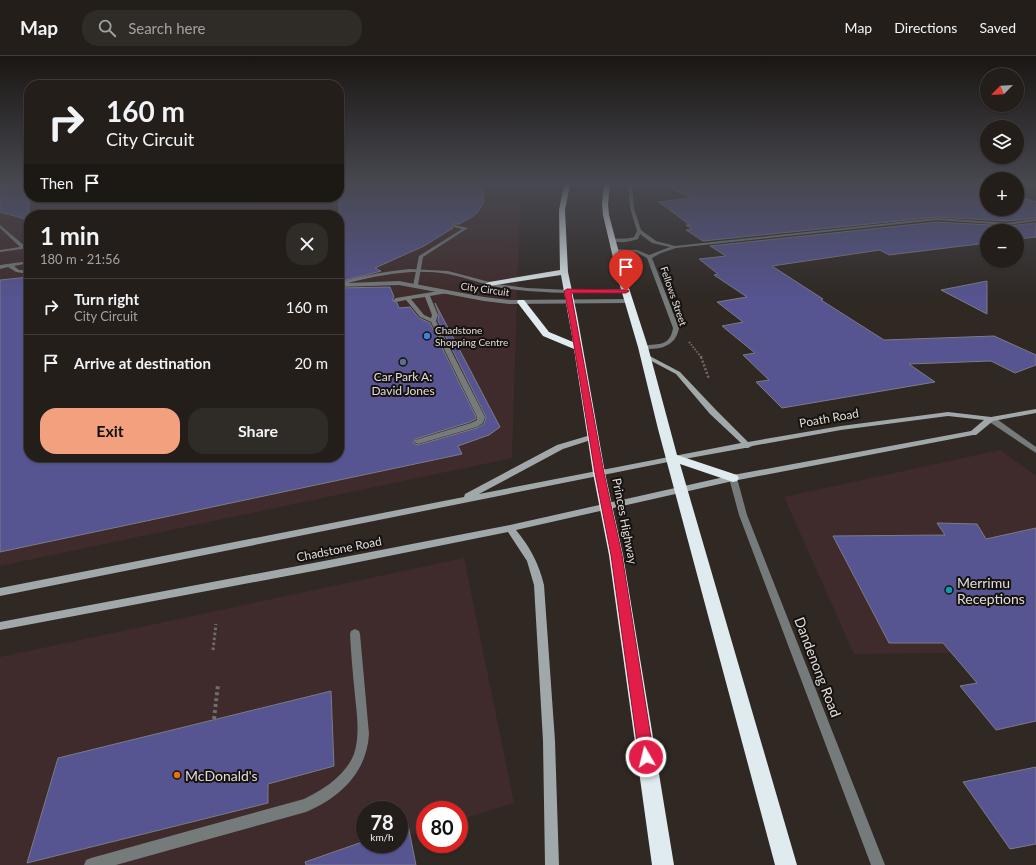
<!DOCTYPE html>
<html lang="en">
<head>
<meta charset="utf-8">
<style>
	:root { --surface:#231e1a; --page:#2f2b27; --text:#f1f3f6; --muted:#a3a2a2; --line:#403c39; --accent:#f2a07e }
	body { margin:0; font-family:Lato,sans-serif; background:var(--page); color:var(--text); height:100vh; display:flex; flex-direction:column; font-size:15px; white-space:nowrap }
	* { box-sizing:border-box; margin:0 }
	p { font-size:13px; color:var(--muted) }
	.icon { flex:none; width:22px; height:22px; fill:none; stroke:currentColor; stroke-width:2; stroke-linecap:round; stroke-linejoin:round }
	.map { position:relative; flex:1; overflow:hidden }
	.panel { position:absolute; left:24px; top:154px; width:320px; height:252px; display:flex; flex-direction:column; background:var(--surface); border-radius:16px; box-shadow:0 1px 3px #0004,0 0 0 1px var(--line) }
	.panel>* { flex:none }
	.hud { position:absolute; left:24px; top:24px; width:320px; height:122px; border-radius:16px; box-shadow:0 1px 3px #0004,0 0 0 1px var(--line); background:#231e1a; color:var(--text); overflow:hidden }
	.needle { width:26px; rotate:246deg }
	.fabs { position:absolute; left:980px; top:12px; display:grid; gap:8px }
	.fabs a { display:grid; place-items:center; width:44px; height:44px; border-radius:50%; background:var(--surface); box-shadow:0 1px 3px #0004,0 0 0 1px var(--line); font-size:20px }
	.speed { position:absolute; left:356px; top:745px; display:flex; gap:8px; font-size:20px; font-weight:700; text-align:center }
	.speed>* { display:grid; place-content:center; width:52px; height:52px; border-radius:50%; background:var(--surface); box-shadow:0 1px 3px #0004,0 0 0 1px var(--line); line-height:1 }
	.speed small { font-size:10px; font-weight:400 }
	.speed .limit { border:6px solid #d22; background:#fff; color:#111 }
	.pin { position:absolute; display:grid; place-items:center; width:34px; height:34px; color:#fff; margin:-41px -17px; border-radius:50% 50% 50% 0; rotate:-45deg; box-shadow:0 0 4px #0007 }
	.pin .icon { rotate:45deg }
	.me { position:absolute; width:44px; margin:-22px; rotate:352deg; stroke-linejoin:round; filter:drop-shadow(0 0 3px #0008) }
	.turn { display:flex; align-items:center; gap:14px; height:84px; padding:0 16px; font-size:18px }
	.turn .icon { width:52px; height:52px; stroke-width:2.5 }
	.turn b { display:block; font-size:28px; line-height:34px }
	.then { display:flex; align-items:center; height:38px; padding:0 16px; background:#0003; gap:8px; font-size:15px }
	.round { display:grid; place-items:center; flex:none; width:42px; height:42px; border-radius:16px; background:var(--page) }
	.head { display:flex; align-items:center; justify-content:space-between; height:68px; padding:0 16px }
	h1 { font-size:24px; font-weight:700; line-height:30px }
	.action { display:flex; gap:8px; margin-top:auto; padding:8px 16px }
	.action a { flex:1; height:46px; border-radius:16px; background:var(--accent); color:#111; font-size:16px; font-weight:700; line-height:46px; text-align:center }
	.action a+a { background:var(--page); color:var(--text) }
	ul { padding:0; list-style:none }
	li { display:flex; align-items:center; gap:12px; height:56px; padding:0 16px; border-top:1px solid var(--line) }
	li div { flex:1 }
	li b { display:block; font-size:15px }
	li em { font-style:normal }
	header { display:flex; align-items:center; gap:24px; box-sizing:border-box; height:56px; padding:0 20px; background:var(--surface); border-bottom:1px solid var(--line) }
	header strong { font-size:19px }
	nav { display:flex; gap:22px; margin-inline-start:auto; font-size:14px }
	.search { width:280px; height:36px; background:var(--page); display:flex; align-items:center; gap:10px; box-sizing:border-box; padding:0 14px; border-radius:16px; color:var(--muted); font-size:15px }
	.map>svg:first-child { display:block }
	.commercial { fill:#3f2b2b; fill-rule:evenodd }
	.building { fill:#565491; stroke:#7b7c85 }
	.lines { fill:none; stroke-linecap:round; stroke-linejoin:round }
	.path-far3 { stroke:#726c68; stroke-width:2; stroke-dasharray:1.5 1.5; stroke-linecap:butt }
	.path-far2 { stroke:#726c68; stroke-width:2.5; stroke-dasharray:2 2; stroke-linecap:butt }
	.path-far1 { stroke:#726c68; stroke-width:3; stroke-dasharray:2.5 2.5; stroke-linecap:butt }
	.path { stroke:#726c68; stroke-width:4; stroke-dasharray:3 3; stroke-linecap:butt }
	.lane { fill:#757a7b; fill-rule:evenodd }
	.street { fill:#757a7b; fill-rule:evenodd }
	.secondary { fill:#a0a8aa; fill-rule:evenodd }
	.highway { fill:#dfebee; fill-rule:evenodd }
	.route { fill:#e11d48; stroke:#92132f }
	.shop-dot { fill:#3f7fe0; stroke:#15120f; stroke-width:1.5 }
	.service-dot { fill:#5c6f8a; stroke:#15120f; stroke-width:1.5 }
	.culture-dot { fill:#0f9aa8; stroke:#15120f; stroke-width:1.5 }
	.food-dot { fill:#e8710a; stroke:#15120f; stroke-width:1.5 }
	.labels { text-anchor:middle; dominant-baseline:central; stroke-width:4; stroke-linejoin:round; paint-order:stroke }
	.far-street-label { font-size:10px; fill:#e1dcd9; stroke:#15120f }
	.far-poi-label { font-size:10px; fill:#e1dcd9; stroke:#15120f; text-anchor:start }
	.poi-label { font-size:12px; fill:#e1dcd9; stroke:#15120f }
	.street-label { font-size:12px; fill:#e1dcd9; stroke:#15120f }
	.near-poi-label { font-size:14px; fill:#e1dcd9; stroke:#15120f; text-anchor:start }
	.near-street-label { font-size:14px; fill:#e1dcd9; stroke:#15120f }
</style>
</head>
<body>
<header>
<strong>Map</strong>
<div class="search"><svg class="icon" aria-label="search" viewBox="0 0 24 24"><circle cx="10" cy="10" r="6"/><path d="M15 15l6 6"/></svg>Search here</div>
<nav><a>Map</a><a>Directions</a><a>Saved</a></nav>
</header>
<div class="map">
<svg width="1036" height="809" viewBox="0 0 1036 809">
	<rect width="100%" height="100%" fill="#2f2823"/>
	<!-- commercial -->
	<path class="commercial" d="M0 129H29V141H339V129H531L520 146 512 402 0 510ZM29 159H339V401H29Z
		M1000 394 1036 420V602L1029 596 854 598 784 441Z
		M464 502 514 747 459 764V754H425V774L399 782V754H365V788L311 809H0V601Z"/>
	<!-- building -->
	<path class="building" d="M0 129H29V164L0 156Z
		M339 129H475L483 136 484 146 478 156 472 161 459 168H453V172L424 190 375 212 381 215 339 226Z
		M664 129H980L987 131V153H1017V140L1036 146V162L1008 165 937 161 703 185 686 174 692 173 686 169H690L659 146 691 142Z
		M937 166 1008 170 1036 167V181L1017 183V175H987V187L889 199 880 194 772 210 823 243 821 244 884 284 994 280 1036 299V309L1015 317 991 305 909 308 935 326 782 352 756 326 769 324 743 299 755 297 722 270 743 266 717 246 747 241 714 219 718 218 699 203 726 200 710 190Z
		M29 221V401H339V232L390 231 394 241 392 244 397 247 399 252 410 251 419 262 430 267 476 361V363L470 366 415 383 413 387 418 389 477 372 484 368 486 361 438 265 439 258 435 247 500 371 489 379 458 390 462 398 0 496V224Z
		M987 225V258L941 234Z
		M937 467 977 468 986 483 1036 472V665L996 674 960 630 977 627 943 587H889L833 480 945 479Z
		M331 635 334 710 268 728V747L27 807 58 702Z
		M1036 711V788L1010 793 963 726Z
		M408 769 416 809H306L305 806 365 785V788H399V773Z"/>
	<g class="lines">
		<!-- path-far3 -->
		<path class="path-far3" d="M689 286 702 302"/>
		<!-- path-far2 -->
		<path class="path-far2" d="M701 301 709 323"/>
		<!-- path-far1 -->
		<path class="path-far1" d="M213 594 216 568"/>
		<!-- path -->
		<path class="path" d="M214 663 218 629"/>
		<!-- lane -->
		<path class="lane" d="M454 169 468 172 423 201 418 229 413 230 419 200 462 173 454 171Z
			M445 234 448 236 447 237 430 240 438 259 436 265 485 361 483 367 477 371 418 388 414 386 415 384 471 367 477 364V361L431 266 420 261 406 244 396 246 393 244 396 242ZM425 241 432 259 431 262 424 259 411 243Z
			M355 573 359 575 360 578 369 678C367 716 340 742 306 756L116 809H84L86 804 91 802 304 743C323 734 346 719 354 698 360 679 357 659 355 640 353 619 351 599 350 578L351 575Z"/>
		<!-- street -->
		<path class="street" d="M628 129H632L634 152 641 174 656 185 675 190 937 162 1008 167 1036 163V165L1008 169 937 164 676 192 661 197 652 202 679 272C676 291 658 295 641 292V290C656 287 670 292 673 272L647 202 636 196 615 195 613 194 615 193 637 194 649 199 670 191 652 187 640 178 638 183C629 186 619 188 611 184 617 181 626 184 634 181L637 175 630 152Z
			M0 169 25 190H29V192L0 196V194L20 191 0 172Z
			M29 205V207L14 210 19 214H29V218L16 216 8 211 0 213V209Z
			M409 213 448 215 497 228 527 232 570 234 626 233 629 235 626 237C587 237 549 238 510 233 489 231 469 222 448 218 414 212 380 219 348 227L399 225 484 241 509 244 629 243 632 245 629 247 509 248 484 245 399 229 339 231V227H345L344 225C366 219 387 215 409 213Z
			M988 361H994L1036 391V397L988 365 987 363Z
			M733 419 737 422 747 459 885 809H871L739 459 729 422Z"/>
		<!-- secondary -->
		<path class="secondary" d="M644 297 680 316 716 354 748 386 841 370 948 356 991 361 1036 353V357L993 365 976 379H973L733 425 516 474C530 491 539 508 544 529L555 685 559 809H545L543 685 534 529 527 505 508 476 324 513 0 574V566L324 505 510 469 733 419 971 375 984 364 948 360 841 374 752 390 748 392H745L673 405 0 540V532L464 441 465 438 557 389 594 378H597L598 380 597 382 563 393 479 438 741 387 710 358 676 318 642 300 641 299Z"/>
		<!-- highway -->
		<path class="highway" d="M564 129H570L565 154 568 216 577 259 605 417 623 499 674 809H652L609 499 593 417 574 293 543 280 517 246 518 244H524L549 276 573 286 561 219 489 230 485 228 489 226 560 214 559 154Z
			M604 129H610L608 148 609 159 626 223 648 291 677 399 737 419 739 422 737 425 733 426 680 408 797 809H775L658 373 638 291 618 223 603 159 602 148Z"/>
	</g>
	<!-- sky -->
	<linearGradient id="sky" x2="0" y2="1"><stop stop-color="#1a1613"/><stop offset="0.53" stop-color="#474850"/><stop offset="1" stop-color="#474850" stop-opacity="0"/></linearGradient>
	<rect width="1036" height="242" fill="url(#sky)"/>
	<!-- route -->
	<path class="route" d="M567 233 626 234 629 235 626 237H571L604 417 622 499 654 701 652 706 646 708 641 706 639 701 611 499 595 417 569 259 564 235Z"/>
	<!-- markers -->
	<circle class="shop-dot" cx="427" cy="280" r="4"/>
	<circle class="service-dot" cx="403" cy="306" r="4"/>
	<circle class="culture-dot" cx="949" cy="534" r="4"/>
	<circle class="food-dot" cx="177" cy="719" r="4"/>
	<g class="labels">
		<!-- far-street labels -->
		<g class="far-street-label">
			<text transform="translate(485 233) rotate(8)">City Circuit</text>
			<text transform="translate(674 240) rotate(71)">Fellows Street</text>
		</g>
		<!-- far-poi labels -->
		<g class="far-poi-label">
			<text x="435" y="274">Chadstone<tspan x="435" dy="12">Shopping Centre</tspan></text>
		</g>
		<!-- poi labels -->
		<g class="poi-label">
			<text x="403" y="320">Car Park A:<tspan x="403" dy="14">David Jones</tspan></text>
		</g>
		<!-- street labels -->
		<g class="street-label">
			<text transform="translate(829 362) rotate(-10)">Poath Road</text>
			<text transform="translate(625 465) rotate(79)">Princes Highway</text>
			<text transform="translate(339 493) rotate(-11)">Chadstone Road</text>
		</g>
		<!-- near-poi labels -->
		<g class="near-poi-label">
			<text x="957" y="526">Merrimu<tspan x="957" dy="16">Receptions</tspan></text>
			<text x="185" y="719">McDonald's</text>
		</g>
		<!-- near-street labels -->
		<g class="near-street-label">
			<text transform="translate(818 611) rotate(69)">Dandenong Road</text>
		</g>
	</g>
</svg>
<div class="fabs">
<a><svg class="needle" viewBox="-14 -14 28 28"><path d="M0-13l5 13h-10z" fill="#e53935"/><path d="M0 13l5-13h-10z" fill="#a3a2a2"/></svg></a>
<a><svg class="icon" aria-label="layers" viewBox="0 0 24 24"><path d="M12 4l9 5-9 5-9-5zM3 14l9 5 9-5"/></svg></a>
<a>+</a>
<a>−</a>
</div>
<div class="speed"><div>78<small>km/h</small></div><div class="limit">80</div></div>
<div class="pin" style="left:626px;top:235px;background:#d93025"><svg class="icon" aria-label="arrive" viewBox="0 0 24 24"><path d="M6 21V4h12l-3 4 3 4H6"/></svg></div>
<svg class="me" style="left:646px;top:701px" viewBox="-20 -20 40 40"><circle r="17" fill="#e11d48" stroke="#fff" stroke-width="3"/><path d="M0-11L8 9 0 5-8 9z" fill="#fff"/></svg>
<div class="hud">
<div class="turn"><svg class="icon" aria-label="right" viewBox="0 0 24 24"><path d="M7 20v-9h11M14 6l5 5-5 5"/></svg><div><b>160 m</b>City Circuit</div></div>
<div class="then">Then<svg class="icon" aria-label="arrive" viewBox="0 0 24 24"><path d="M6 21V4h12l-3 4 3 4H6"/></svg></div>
</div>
<section class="panel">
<div class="head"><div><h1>1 min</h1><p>180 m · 21:56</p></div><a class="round"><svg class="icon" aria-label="close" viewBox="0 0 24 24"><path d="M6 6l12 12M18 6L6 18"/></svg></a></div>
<ul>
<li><svg class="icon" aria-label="right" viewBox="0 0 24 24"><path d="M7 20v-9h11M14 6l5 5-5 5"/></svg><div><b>Turn right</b><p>City Circuit</p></div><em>160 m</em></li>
<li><svg class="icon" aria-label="arrive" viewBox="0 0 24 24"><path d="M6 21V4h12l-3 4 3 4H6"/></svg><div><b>Arrive at destination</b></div><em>20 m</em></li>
</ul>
<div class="action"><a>Exit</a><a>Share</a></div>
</section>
</div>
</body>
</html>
